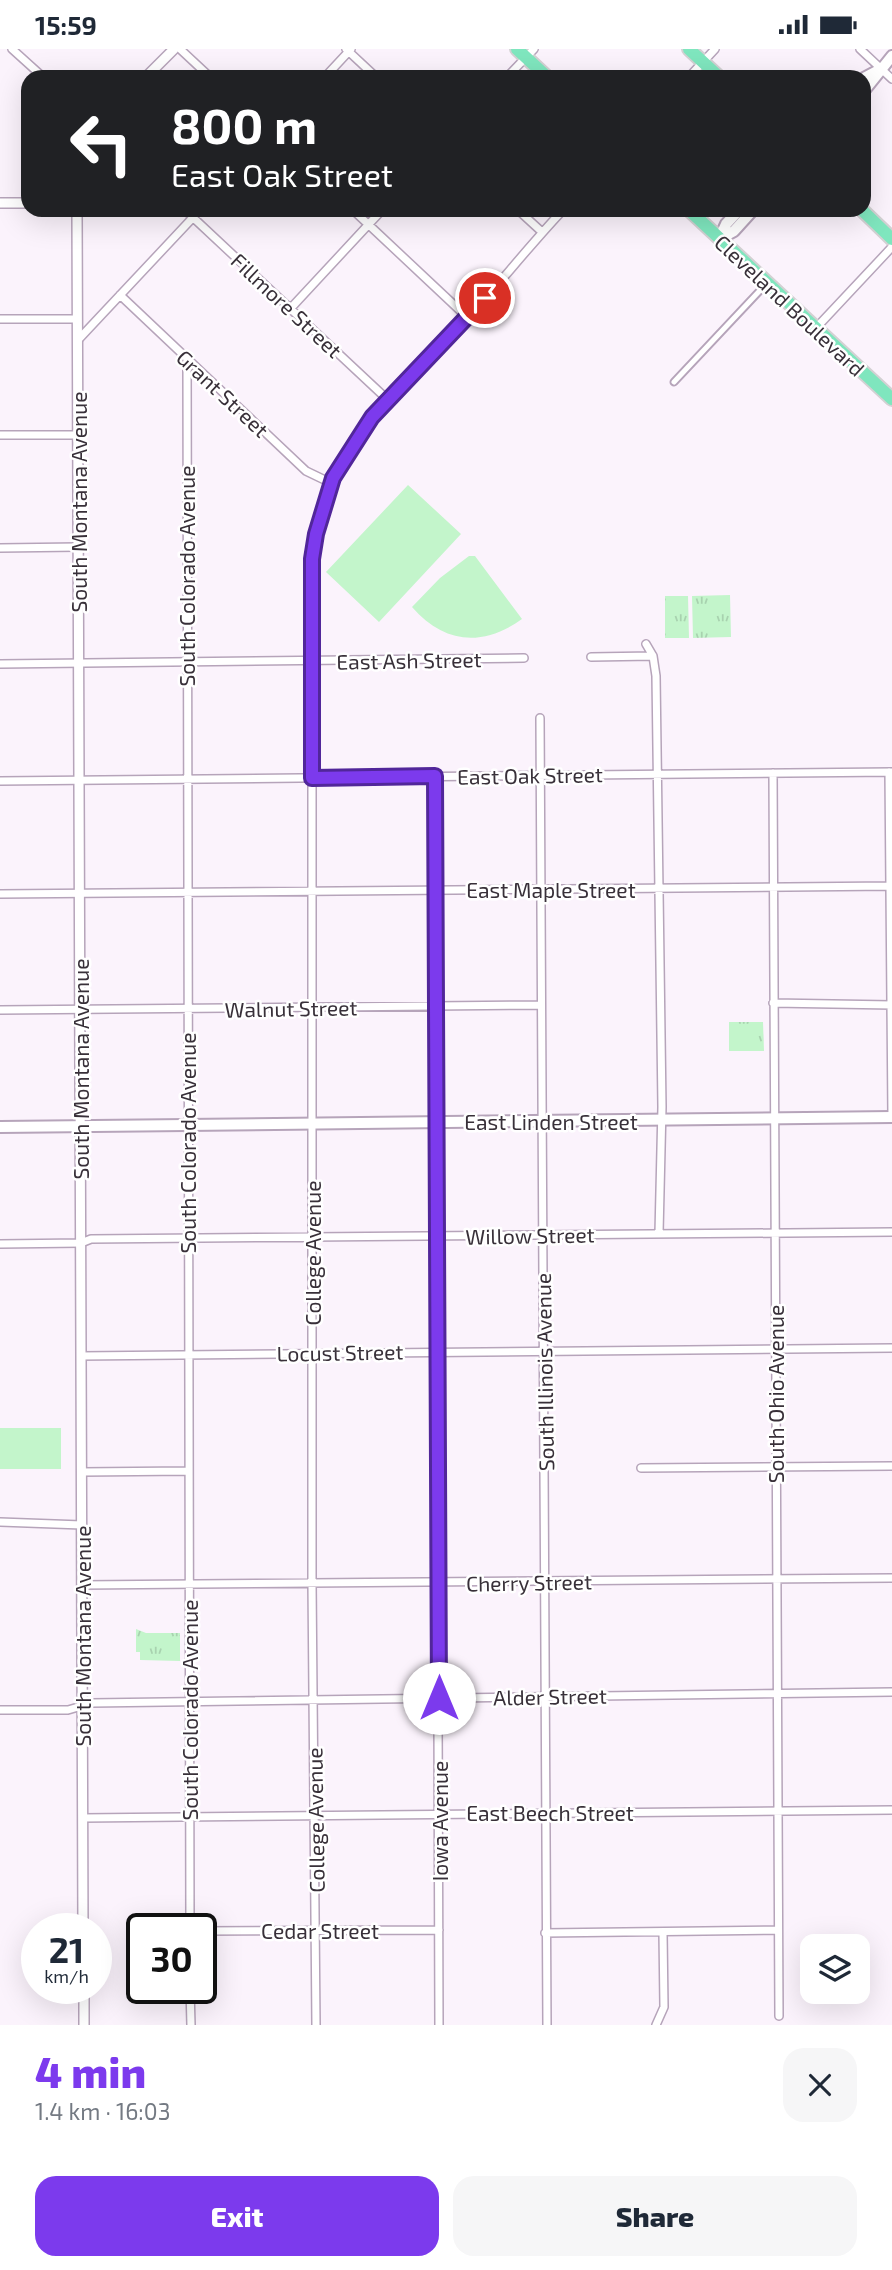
<!DOCTYPE html>
<html lang="en">
<head>
<meta charset="utf-8">
<style>
	:root { --surface:#fff; --page:#f6f6f7; --text:#1f2937; --muted:#747a83; --accent:#7c3aed }
	body { margin:0; font-family:"Exo 2",sans-serif; background:var(--page); color:var(--text); height:100vh; display:flex; flex-direction:column; font-size:26px; white-space:nowrap }
	* { box-sizing:border-box; margin:0 }
	p { font-size:23px; color:var(--muted) }
	.icon { flex:none; width:38px; height:38px; fill:none; stroke:currentColor; stroke-width:2; stroke-linecap:round; stroke-linejoin:round }
	.map { position:relative; height:1976px; overflow:hidden }
	.sheet { display:flex; flex-direction:column; background:var(--surface); flex:1 }
	.sheet>* { flex:none }
	.top-card { position:absolute; left:21px; top:21px; width:850px; height:147px; border-radius:21px; box-shadow:0 7px 28px #0002; background:#202124; color:#fff; overflow:hidden }
	.tools { position:absolute; left:800px; top:1885px; display:grid; gap:14px }
	.tools a { display:grid; place-items:center; width:70px; height:70px; border-radius:14px; background:var(--surface); box-shadow:0 7px 28px #0002; font-size:35px }
	.speed { position:absolute; left:21px; top:1864px; display:flex; gap:14px; font-size:35px; font-weight:700; text-align:center }
	.speed>* { display:grid; place-content:center; width:91px; height:91px; border-radius:50%; background:var(--surface); box-shadow:0 7px 28px #0002; line-height:1 }
	.speed small { font-size:18px; font-weight:400 }
	.speed .limit { border:4px solid #111; border-radius:10px; background:#fff; color:#111 }
	.pin { position:absolute; display:grid; place-items:center; width:60px; height:60px; color:#fff; margin:-30px; border:4px solid #fff; border-radius:50%; box-shadow:0 2px 7px #0007 }
	.me { position:absolute; width:77px; margin:-38px; rotate:0deg; stroke-linejoin:round; filter:drop-shadow(0 0 5px #0008) }
	.turn { display:flex; align-items:center; gap:24px; height:147px; padding:0 35px; font-size:32px }
	.turn .icon { width:91px; height:91px; stroke-width:2.5 }
	.turn b { display:block; font-size:49px; line-height:60px }
	.round { display:grid; place-items:center; flex:none; width:74px; height:74px; border-radius:21px; background:var(--page) }
	.headline { display:flex; align-items:center; justify-content:space-between; height:119px; padding:0 35px }
	h1 { font-size:42px; font-weight:800; line-height:52px; color:var(--accent) }
	.primary-button { display:flex; gap:14px; margin-top:auto; padding:14px 35px }
	.primary-button a { flex:1; height:80px; border-radius:21px; background:var(--accent); color:#fff; font-size:28px; font-weight:800; line-height:80px; text-align:center }
	.primary-button a+a { background:var(--page); color:var(--text) }
	.status { display:flex; justify-content:space-between; align-items:center; height:49px; padding:0 35px; background:var(--surface); direction:ltr }
	.status svg { height:19px; fill:currentColor }
	.map>svg:first-child { display:block }
	.green { fill:#c3f5cb }
	.park { fill:url(#park-tufts) }
	.lines { fill:none; stroke-linecap:round; stroke-linejoin:round }
	.pedestrian-casing { stroke:#b6a4ba; stroke-width:9 }
	.minor-casing { stroke:#b6a4ba; stroke-width:10 }
	.tertiary-casing { stroke:#b6a4ba; stroke-width:12 }
	.secondary-casing { stroke:#b6a4ba; stroke-width:14 }
	.primary-casing { stroke:#d3d1d3; stroke-width:16 }
	.pedestrian { stroke:#fff; stroke-width:5 }
	.minor { stroke:#fff; stroke-width:7 }
	.tertiary { stroke:#fff; stroke-width:9 }
	.secondary { stroke:#fff; stroke-width:10 }
	.primary { stroke:#7fe6be; stroke-width:12 }
	.route-casing { stroke:#51269a; stroke-width:18 }
	.route { stroke:#7c3aed; stroke-width:12 }
	.labels { text-anchor:middle; dominant-baseline:central; stroke-width:5; stroke-linejoin:round; paint-order:stroke }
	.street-label { font-size:21px; fill:#383039; stroke:#fff }
</style>
</head>
<body>
<div class="status"><b>15:59</b><svg viewBox="0 0 49 12"><path d="M0 12V9h3v3zM5 12V6h3v6zM10 12V3h3v9zM15 12V0h3v12zM26 1h20v11H26zM47 4h2v5h-2z"/></svg></div>
<div class="map">
<svg width="892" height="1976" viewBox="0 0 892 1976">
	<defs>
		<pattern id="park-tufts" width="24" height="20" patternUnits="userSpaceOnUse" patternTransform="scale(1.75)"><rect width="24" height="20" fill="#c3f5cb"/><path d="M3 7l-1-3M5 7V3M7 7l1-3M15 17l-1-3M17 17v-4M19 17l1-3" fill="none" stroke="#a8d2af"/></pattern>
	</defs>
	<rect width="100%" height="100%" fill="#fbf3fc"/>
	<!-- green -->
	<path class="green" d="M408 436 461 485 379 573 326 523Z
		M469 507H475L522 570C483 598 444 595 412 558L440 529Z
		M0 1379H61V1420H0Z"/>
	<!-- park -->
	<path class="park" d="M730 546 731 588 693 589 692 547Z
		M665 547H688L689 589H665Z
		M729 973H763L764 1002H729Z
		M136 1580 146 1584H180V1612L140 1611V1603H136Z"/>
	<g class="lines">
		<!-- pedestrian casing -->
		<g class="pedestrian-casing">
			<path id="pedestrian" d="M674 333 767 234"/>
		</g>
		<!-- minor casing -->
		<g class="minor-casing">
			<path id="minor" d="M12 0 43 28
				M180 0 210 28
				M346 0 376 28
				M860 0 892 30
				M325 28 351 0
				M507 28 534 0
				M689 28 715 0
				M185 161 388 351
				M353 161 468 269
				M518 161 542 183
				M120 246 306 422 331 434
				M290 260 382 161
				M0 270H77
				M816 279 892 198
				M77 292 200 161
				M187 309 190 1880
				M0 386H77
				M0 499 78 498
				M646 595 653 607 656 627 662 1058 659 1184
				M591 608 653 607
				M0 615 524 609
				M540 669 547 1976
				M889 723 892 1068
				M773 724 779 1967
				M435 727 439 1976
				M0 732 892 723
				M0 845 892 837
				M773 954 892 956
				M0 961 539 956
				M0 1195 81 1194 91 1190 892 1183
				M81 1307 892 1299
				M641 1419 892 1417
				M82 1423 189 1422
				M0 1473 82 1476
				M82 1536 892 1529
				M0 1661H68L92 1654 892 1643
				M83 1769 892 1761
				M201 1882 439 1881
				M545 1884 776 1881
				M190 1939 191 1976
				M316 1976 312 1534V510C330 392 393 351 468 269 500 234 530 196 563 161
				M656 1976 664 1958 663 1884"/>
		</g>
		<!-- tertiary casing -->
		<g class="tertiary-casing">
			<path id="tertiary" d="M146 28 174 0
				M0 154H28
				M77 161 83 1880
				M84 1939V1976"/>
		</g>
		<!-- secondary casing -->
		<g class="secondary-casing">
			<path id="secondary" d="M864 29 881 20
				M864 42 892 7
				M719 190 734 182 753 161
				M719 190 726 175 739 161
				M0 1078 892 1068"/>
		</g>
		<!-- primary casing -->
		<g class="primary-casing">
			<path id="primary" d="M517 0 547 28
				M689 0 719 28
				M689 161 892 350
				M862 161 892 190"/>
		</g>
		<!-- pedestrian -->
		<use href="#pedestrian" class="pedestrian"/>
		<!-- minor -->
		<use href="#minor" class="minor"/>
		<!-- tertiary -->
		<use href="#tertiary" class="tertiary"/>
		<!-- secondary -->
		<use href="#secondary" class="secondary"/>
		<!-- primary -->
		<use href="#primary" class="primary"/>
	</g>
	<g class="lines">
		<!-- route casing -->
		<g class="route-casing">
			<path id="route" d="M439 1649 435 727 312 729V510L316 485 333 429 372 368 485 249"/>
		</g>
		<!-- route -->
		<use href="#route" class="route"/>
	</g>
	<g class="labels">
		<!-- street labels -->
		<g class="street-label">
			<text transform="translate(287 256) rotate(43)">Fillmore Street</text>
			<text transform="translate(790 256) rotate(43)">Cleveland Boulevard</text>
			<text transform="translate(223 344) rotate(43)">Grant Street</text>
			<text transform="translate(78 453) rotate(-90)">South Montana Avenue</text>
			<text transform="translate(186 527) rotate(-90)">South Colorado Avenue</text>
			<text transform="translate(409 611) rotate(-1)">East Ash Street</text>
			<text transform="translate(530 726) rotate(-1)">East Oak Street</text>
			<text x="551" y="840">East Maple Street</text>
			<text transform="translate(291 959) rotate(-1)">Walnut Street</text>
			<text transform="translate(80 1020) rotate(-90)">South Montana Avenue</text>
			<text x="551" y="1072">East Linden Street</text>
			<text transform="translate(187 1094) rotate(-90)">South Colorado Avenue</text>
			<text transform="translate(530 1186) rotate(-1)">Willow Street</text>
			<text transform="translate(312 1204) rotate(-90)">College Avenue</text>
			<text transform="translate(340 1303) rotate(-1)">Locust Street</text>
			<text transform="translate(544 1323) rotate(-91)">South Illinois Avenue</text>
			<text transform="translate(775 1345) rotate(-90)">South Ohio Avenue</text>
			<text transform="translate(529 1533) rotate(-1)">Cherry Street</text>
			<text transform="translate(82 1587) rotate(-90)">South Montana Avenue</text>
			<text transform="translate(550 1647) rotate(-1)">Alder Street</text>
			<text transform="translate(189 1661) rotate(-90)">South Colorado Avenue</text>
			<text x="550" y="1763">East Beech Street</text>
			<text transform="translate(315 1771) rotate(-91)">College Avenue</text>
			<text transform="translate(439 1772) rotate(-90)">Iowa Avenue</text>
			<text x="320" y="1881">Cedar Street</text>
		</g>
	</g>
</svg>
<div class="tools">
<a><svg class="icon" aria-label="layers" viewBox="0 0 24 24"><path d="M12 4l9 5-9 5-9-5zM3 14l9 5 9-5"/></svg></a>
</div>
<div class="speed"><div>21<small>km/h</small></div><div class="limit">30</div></div>
<div class="pin" style="left:485px;top:249px;background:#d93025"><svg class="icon" aria-label="arrive" viewBox="0 0 24 24"><path d="M6 21V4h12l-3 4 3 4H6"/></svg></div>
<svg class="me" style="left:439px;top:1649px" viewBox="-20 -20 40 40"><circle r="19" fill="#fff"/><path d="M0-13L10 11 0 6-10 11z" fill="#7c3aed"/></svg>
<div class="top-card">
<div class="turn"><svg class="icon" aria-label="left" viewBox="0 0 24 24"><path d="M17 20v-9H6M10 6l-5 5 5 5"/></svg><div><b>800 m</b>East Oak Street</div></div>
</div>
</div>
<section class="sheet">
<div class="headline"><div><h1>4 min</h1><p>1.4 km · 16:03</p></div><a class="round"><svg class="icon" aria-label="close" viewBox="0 0 24 24"><path d="M6 6l12 12M18 6L6 18"/></svg></a></div>
<div class="primary-button"><a>Exit</a><a>Share</a></div>
</section>
</body>
</html>
